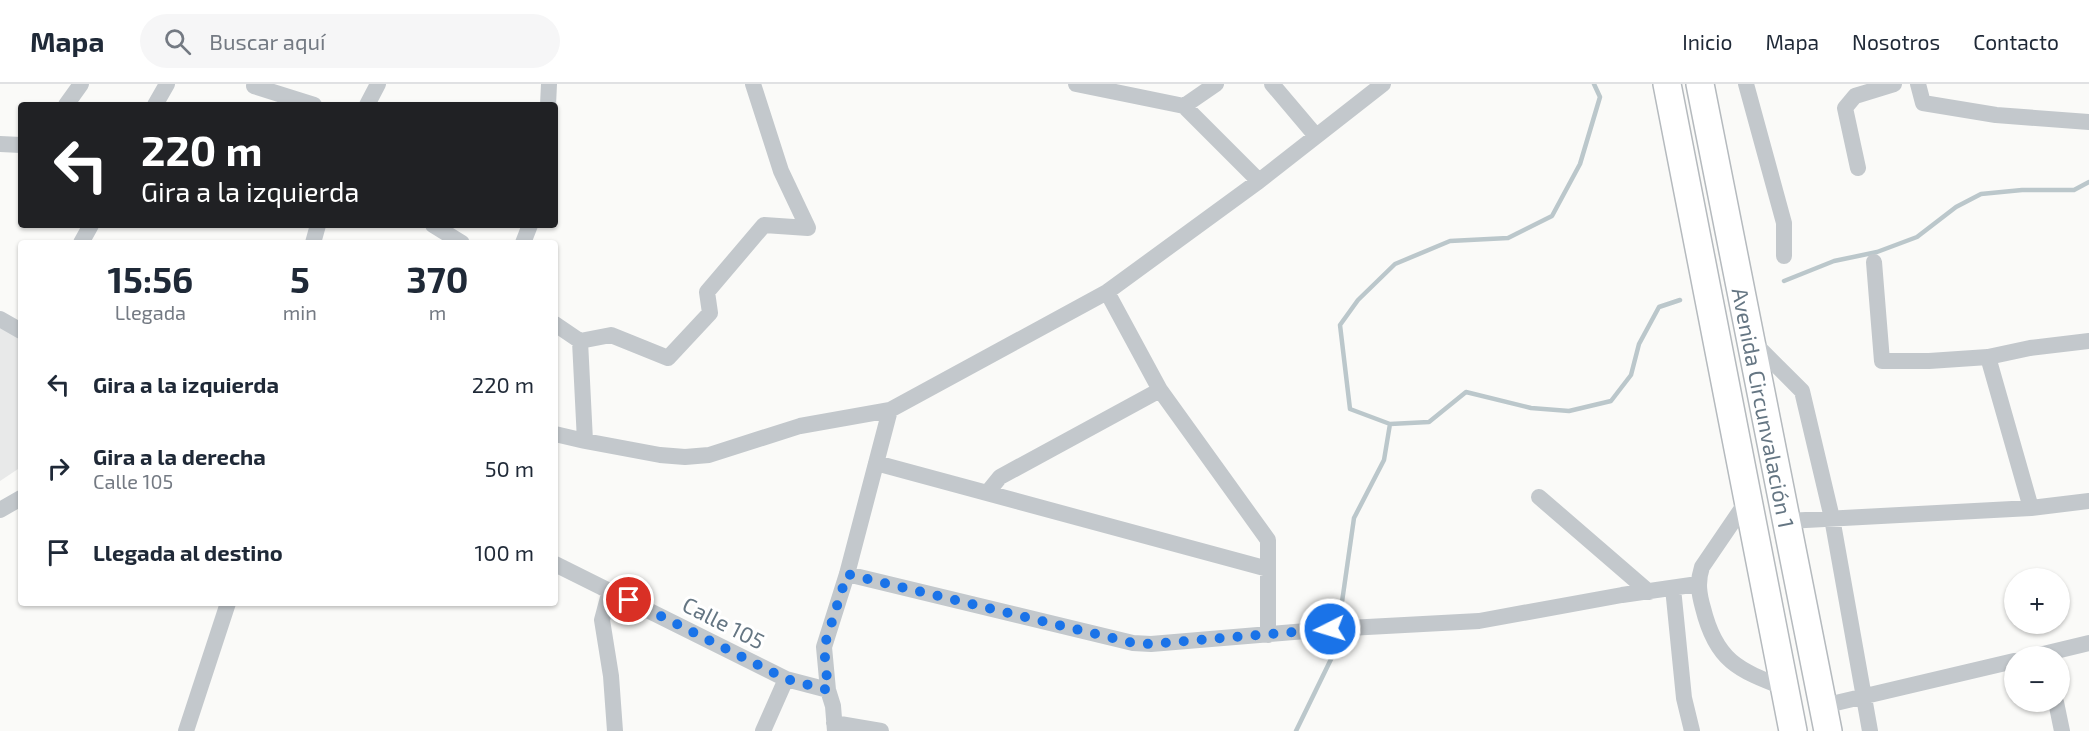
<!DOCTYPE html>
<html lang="es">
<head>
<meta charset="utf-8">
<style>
	:root { --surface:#fff; --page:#f6f6f7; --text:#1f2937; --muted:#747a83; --line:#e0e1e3 }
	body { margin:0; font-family:"Exo 2",sans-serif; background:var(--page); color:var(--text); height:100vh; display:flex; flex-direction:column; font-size:22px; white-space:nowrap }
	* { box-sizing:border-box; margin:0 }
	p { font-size:20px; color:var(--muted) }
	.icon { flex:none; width:33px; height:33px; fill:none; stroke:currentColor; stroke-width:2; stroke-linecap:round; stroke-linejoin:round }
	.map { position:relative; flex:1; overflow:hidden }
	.panel { position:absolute; left:18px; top:156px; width:540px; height:366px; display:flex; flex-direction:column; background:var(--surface); border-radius:6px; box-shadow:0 2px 4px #0004 }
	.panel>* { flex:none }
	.banner { position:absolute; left:18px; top:18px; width:540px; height:126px; border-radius:6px; box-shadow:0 2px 4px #0004; background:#202124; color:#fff; overflow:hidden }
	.fabs { position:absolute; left:2004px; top:484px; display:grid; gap:12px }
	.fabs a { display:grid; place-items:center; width:66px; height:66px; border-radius:50%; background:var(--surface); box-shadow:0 2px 4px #0004; font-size:30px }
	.pin { position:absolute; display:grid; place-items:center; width:51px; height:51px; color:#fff; margin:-26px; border:3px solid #fff; border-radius:50%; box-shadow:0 2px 6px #0007 }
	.me { position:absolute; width:66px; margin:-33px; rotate:265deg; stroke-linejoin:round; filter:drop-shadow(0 0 4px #0008) }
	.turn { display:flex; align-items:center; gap:21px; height:126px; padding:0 24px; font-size:27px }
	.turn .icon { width:78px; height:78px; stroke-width:2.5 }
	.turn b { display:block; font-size:42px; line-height:51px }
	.eta { display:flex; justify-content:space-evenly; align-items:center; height:102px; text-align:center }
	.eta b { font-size:36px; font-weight:700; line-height:42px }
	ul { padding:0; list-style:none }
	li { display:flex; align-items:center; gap:18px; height:84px; padding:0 24px }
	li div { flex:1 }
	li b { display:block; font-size:22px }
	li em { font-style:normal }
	header { display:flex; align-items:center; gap:36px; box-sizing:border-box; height:84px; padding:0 30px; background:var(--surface); border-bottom:2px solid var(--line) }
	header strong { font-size:28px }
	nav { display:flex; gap:33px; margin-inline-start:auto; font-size:21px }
	.search { width:420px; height:54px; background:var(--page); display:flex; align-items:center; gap:15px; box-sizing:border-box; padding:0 21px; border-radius:33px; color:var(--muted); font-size:22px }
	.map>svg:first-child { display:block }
	.built { fill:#e8e9e9 }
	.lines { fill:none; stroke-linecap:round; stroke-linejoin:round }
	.stream { stroke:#bbc7cb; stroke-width:4.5 }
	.primary-casing { stroke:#b5babe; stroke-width:30 }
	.street { stroke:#c3c8cc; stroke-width:16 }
	.primary { stroke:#fff; stroke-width:27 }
	.route { stroke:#1a73e8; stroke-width:10; stroke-dasharray:0 18 }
	.labels { text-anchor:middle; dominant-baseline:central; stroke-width:6; stroke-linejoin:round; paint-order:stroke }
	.street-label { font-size:22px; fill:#657683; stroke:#fff }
</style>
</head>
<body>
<header>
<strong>Mapa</strong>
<div class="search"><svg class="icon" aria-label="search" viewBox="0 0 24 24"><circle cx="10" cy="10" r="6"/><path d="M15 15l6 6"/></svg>Buscar aquí</div>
<nav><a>Inicio</a><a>Mapa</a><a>Nosotros</a><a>Contacto</a></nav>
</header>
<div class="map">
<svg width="2089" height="647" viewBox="0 0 2089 647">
	<rect width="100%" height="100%" fill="#fafaf8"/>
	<!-- built -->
	<path class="built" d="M0 231 21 242V383L0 397Z"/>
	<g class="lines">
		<!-- stream -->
		<path class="stream" d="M1784 197 1834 177 1877 168 1917 153 1956 123 1981 110 2022 106H2074L2089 98
			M1390 340 1429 338 1466 308 1531 324 1569 327 1611 317 1631 291 1639 260 1659 223 1680 216
			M1339 539 1354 434 1384 376 1390 340 1350 325 1340 241 1358 216 1395 180 1450 157 1508 154 1552 132 1580 80 1600 13 1594 0
			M1296 647 1335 567 1338 548"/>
		<!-- primary casing -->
		<g class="primary-casing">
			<g id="primary">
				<path d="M1667 0 1793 647"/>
				<path id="s1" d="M1700 0 1828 647"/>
			</g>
		</g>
		<!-- street -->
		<path class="street" d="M1076 0 1184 22 1259 97
			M1272 0 1316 52
			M1746 0 1784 139V172
			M1918 0 1923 19 1996 31 2089 38
			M254 2 314 21
			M66 21 81 0
			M155 21 167 0
			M367 21 378 0
			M548 21 549 0
			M1184 22 1216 0
			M0 60 21 61
			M1858 84 1845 24 1855 12 1894 0
			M433 141 462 159
			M81 159 91 141
			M313 159 318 141
			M523 159 530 141
			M1874 178 1882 277H1929L1988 273 2030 264 2089 257
			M1107 208 1160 306 1268 456V551
			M0 235 21 247
			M555 240 580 257 611 251 668 274 710 229 707 208 764 141 808 144 781 87 753 0
			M580 257 585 357
			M1753 258 1802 307 1832 434 1870 647
			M1988 273 2031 424
			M555 350 585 357 660 371 685 373 709 371 800 342 890 326 1107 208 1259 97 1383 0
			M876 379 1268 485
			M987 409 1000 393 1160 306
			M1539 413 1649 508
			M1749 414 1702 483C1697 498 1699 510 1703 524 1716 577 1738 586 1785 604
			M0 426 21 414
			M1787 437 2031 424 2089 417
			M555 480 786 595 828 606 833 622 835 647
			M847 490 1133 559 1151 560 1330 545 1479 537 1622 511 1698 500
			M1673 504 1684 614 1692 647
			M610 506 602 536 611 592 615 647
			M2031 573 2089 559
			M828 606 824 563 847 490 890 326
			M2056 618 2062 647
			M1823 622 2014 577
			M834 639 881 647
			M186 647 228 519
			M763 647 786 595"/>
		<!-- primary -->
		<use href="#primary" class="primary"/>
	</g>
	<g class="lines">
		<!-- route -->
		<path class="route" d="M629 516 786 595 828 606 824 563 847 490 1133 559 1150 560 1330 545"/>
	</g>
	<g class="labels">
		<!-- street labels -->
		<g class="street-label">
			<text stroke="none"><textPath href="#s1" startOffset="330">Avenida Circunvalación 1</textPath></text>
			<text transform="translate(724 538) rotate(27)">Calle 105</text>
		</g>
	</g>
</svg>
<div class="fabs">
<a>+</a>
<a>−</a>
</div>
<div class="pin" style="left:629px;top:516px;background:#d93025"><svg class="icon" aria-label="arrive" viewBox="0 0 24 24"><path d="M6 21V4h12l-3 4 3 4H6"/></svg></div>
<svg class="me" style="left:1330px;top:545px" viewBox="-20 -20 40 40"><circle r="17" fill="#1a73e8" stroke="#fff" stroke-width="3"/><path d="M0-11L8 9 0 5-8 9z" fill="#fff"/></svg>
<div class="banner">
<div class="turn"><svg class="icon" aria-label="left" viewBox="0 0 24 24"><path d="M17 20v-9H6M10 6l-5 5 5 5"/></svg><div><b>220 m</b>Gira a la izquierda</div></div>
</div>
<section class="panel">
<div class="eta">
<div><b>15:56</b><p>Llegada</p></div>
<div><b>5</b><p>min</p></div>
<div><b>370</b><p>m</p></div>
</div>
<ul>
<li><svg class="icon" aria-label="left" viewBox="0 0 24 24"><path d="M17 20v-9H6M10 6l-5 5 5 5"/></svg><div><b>Gira a la izquierda</b></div><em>220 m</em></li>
<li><svg class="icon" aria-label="right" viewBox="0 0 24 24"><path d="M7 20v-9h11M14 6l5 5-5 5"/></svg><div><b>Gira a la derecha</b><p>Calle 105</p></div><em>50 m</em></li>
<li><svg class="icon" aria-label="arrive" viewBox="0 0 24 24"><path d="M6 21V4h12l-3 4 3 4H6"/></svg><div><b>Llegada al destino</b></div><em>100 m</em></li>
</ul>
</section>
</div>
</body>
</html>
